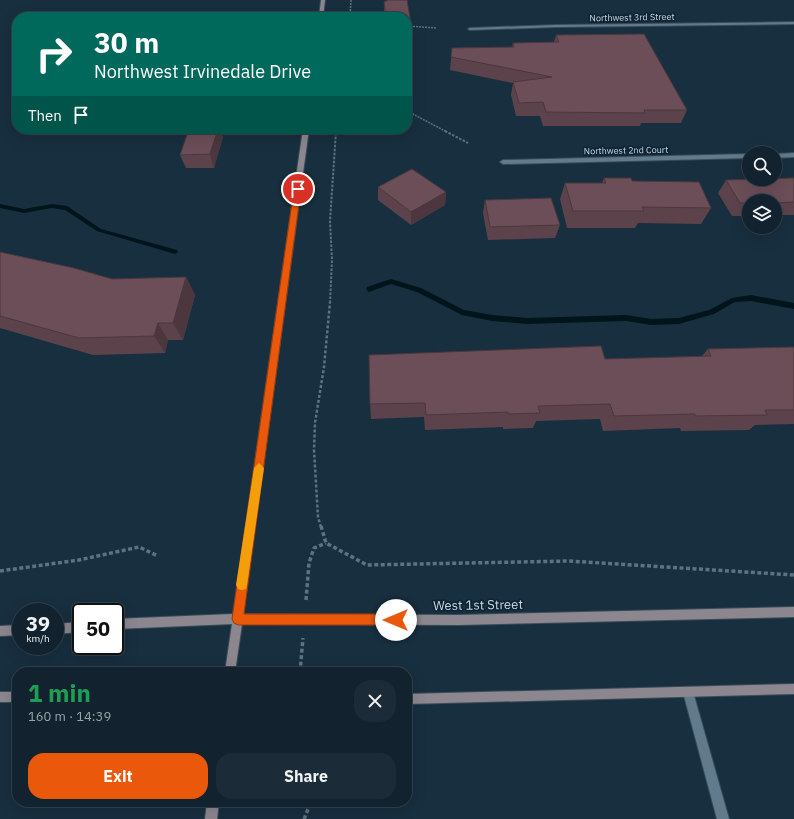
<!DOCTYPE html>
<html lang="en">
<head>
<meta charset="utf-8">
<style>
	:root { --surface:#12232f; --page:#1b2b37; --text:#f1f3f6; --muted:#9ca4aa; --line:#31404b; --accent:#ea580c }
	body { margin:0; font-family:"IBM Plex Sans",sans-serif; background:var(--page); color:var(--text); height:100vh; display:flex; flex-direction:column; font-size:15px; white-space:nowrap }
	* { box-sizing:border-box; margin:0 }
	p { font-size:13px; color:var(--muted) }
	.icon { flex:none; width:22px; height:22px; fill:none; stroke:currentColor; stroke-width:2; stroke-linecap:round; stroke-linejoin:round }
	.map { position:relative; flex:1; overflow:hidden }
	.side { position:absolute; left:12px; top:667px; width:400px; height:140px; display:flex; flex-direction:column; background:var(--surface); border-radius:16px; box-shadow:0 4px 16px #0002,0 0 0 1px var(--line) }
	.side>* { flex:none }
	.top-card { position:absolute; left:12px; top:12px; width:400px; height:122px; border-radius:16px; box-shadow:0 4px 16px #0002,0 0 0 1px var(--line); background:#00695c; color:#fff; overflow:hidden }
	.controls { position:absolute; left:742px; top:146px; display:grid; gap:8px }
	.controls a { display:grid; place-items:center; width:40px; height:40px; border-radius:50%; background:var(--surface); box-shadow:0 4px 16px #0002,0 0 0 1px var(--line); font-size:20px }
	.speed { position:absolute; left:12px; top:603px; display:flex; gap:8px; font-size:20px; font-weight:700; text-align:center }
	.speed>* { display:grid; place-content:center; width:52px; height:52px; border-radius:50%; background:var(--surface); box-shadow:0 4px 16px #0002,0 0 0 1px var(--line); line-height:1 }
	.speed small { font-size:10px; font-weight:400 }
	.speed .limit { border:2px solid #111; border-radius:6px; background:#fff; color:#111 }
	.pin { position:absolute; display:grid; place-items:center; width:34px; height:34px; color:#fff; margin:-17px; border:2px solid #fff; border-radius:50%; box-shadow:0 1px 4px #0007 }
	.me { position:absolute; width:44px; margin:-22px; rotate:270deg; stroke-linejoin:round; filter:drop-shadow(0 0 3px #0008) }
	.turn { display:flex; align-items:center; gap:14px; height:84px; padding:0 16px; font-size:18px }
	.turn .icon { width:52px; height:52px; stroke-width:2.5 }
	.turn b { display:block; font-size:28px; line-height:34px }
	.then { display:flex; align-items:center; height:38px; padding:0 16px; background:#0003; gap:8px; font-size:15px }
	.round { display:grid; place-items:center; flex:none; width:42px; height:42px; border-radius:16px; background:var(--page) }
	.headline { display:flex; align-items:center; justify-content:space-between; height:68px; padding:0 16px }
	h1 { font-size:24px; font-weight:700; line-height:30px; color:#1e9e55 }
	.action { display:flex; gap:8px; margin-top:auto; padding:8px 16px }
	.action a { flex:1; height:46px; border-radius:16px; background:var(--accent); color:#fff; font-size:16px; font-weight:700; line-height:46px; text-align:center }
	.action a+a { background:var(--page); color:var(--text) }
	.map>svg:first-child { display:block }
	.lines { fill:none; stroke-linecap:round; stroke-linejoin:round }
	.stream { fill:#00151b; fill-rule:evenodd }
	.service-casing { stroke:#3a4d5a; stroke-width:2 }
	.minor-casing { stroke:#3a4d5a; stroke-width:2 }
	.secondary-casing { stroke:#3a4d5a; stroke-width:2 }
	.path-far3 { stroke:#5e727f; stroke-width:1.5; stroke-dasharray:2 1; stroke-linecap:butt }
	.path-far2 { stroke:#5e727f; stroke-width:2; stroke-dasharray:2.5 1.5; stroke-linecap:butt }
	.path-far1 { stroke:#5e727f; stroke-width:2.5; stroke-dasharray:3 2; stroke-linecap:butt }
	.path { stroke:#5e727f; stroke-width:3.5; stroke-dasharray:4 2.5; stroke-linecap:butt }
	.service { fill:#617b8d; fill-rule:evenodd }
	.minor { fill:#617b8d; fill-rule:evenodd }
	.secondary { fill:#8c878e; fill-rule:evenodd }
	.wall { fill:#5c434b }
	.shaded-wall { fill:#4b373d }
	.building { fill:#6b4e57; stroke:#4b373d }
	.route { fill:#ea580c; stroke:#983908 }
	.slow { fill:#f59e0b }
	.labels { text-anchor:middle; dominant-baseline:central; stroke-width:3.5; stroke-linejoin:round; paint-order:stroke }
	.far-street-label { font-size:9px; fill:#c9d7e1; stroke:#0e2535 }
	.near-street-label { font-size:13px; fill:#c9d7e1; stroke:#0e2535 }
</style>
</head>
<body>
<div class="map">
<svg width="794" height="819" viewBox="0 0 794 819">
	<rect width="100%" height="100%" fill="#182f3f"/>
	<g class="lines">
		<!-- stream -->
		<path class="stream" d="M0 204 24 209 52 204 67 206 101 229 177 250 178 252 175 254 97 231 65 210 52 208 24 213 0 208Z
			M391 279 421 288 464 310 492 315 527 318 626 315 651 319 679 318 709 310 732 298 751 295 794 303V309L751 301 735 302 714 314 679 324 651 325 626 321 527 324 492 321 462 315 417 292 391 284 369 292 366 289 367 287Z"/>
		<!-- service casing -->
		<g class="service-casing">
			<path id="service" d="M688 687 692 688 693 692 729 819H717L683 692 684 688Z"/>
		</g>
		<!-- minor casing -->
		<g class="minor-casing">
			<path id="minor" d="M794 22V24L556 27 470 30 468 29 470 28 556 25Z
				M794 153V157L775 158V154Z
				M749 154V158L503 164 500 162 503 160Z"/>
		</g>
		<!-- secondary casing -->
		<g class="secondary-casing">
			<path id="secondary" d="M321 0H325L323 17H319Z
				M303 129H309L243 614 458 615 794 607V617L458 625 242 624 235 672H225L232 624 115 629V619L233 614Z
				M81 622V632L55 634V624Z
				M21 625V635L0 636V626Z
				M794 684V694L407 704V694Z
				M0 692H17V702H0Z
				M207 802H219L217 819H205Z"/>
		</g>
		<!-- path-far3 -->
		<path class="path-far3" d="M350 17 351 0
			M407 26 437 28
			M407 111 447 132
			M336 132V129"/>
		<!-- path-far2 -->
		<path class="path-far2" d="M445 131 468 143
			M330 303 332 260 330 221 336 131"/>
		<!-- path-far1 -->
		<path class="path-far1" d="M321 527 318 517 314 450 315 423 324 367 330 302"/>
		<!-- path -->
		<path class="path" d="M321 526 326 543 367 565 569 561 794 575
			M0 571 79 560 139 547 158 556
			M306 600 309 563 314 548 326 543
			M300 672 303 638
			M304 819 311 802"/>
		<!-- service -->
		<use href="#service" class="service"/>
		<!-- minor -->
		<use href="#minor" class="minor"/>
		<!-- secondary -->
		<use href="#secondary" class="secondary"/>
	</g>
	<!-- wall -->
	<path class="wall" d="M388 0H407L413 35V47L407 48V17H384V2Z
		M556 35 687 110 681 123H641L640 126H543L540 116H516L511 95 513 83 450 70 452 48 512 47 513 43 554 42Z
		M223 137 214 168H186L180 155Z
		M604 178 632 181 711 208 701 224 638 223 635 228H567L560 199 565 183H602Z
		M794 178V215H775V201H749V216H732L718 193 726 180Z
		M378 187 446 192 445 205 411 225 378 200Z
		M485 200 560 225 555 238 488 240 483 213Z
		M0 252 112 279 186 277 195 295 183 340H168L165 353 93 355 0 328Z
		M794 347V424L755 425 749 430 681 431 680 428 603 431 600 419 536 421 533 428 503 429V427L425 430 424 417 371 419 370 404 605 359 701 357 708 349Z"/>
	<!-- shaded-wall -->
	<path class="shaded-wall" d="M218 129H221L223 137 214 168 210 154Z
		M446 192 445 205 411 225V212Z
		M186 277 195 295 183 340 173 323Z
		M158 323 168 340 165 353 154 336Z"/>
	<!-- building -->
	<path class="building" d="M388 0H407L413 35H407V17H386L384 2Z
		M644 34 687 110H644L645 113 546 112 543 102 519 103 513 82 552 77 451 57 452 48 514 47 513 43 559 42 556 35Z
		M189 129H218L210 154 180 155Z
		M412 169 446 192 411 212 378 187Z
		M604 178H631L632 181 699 182 711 208 642 207 644 211H573L565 183H606Z
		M794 178V202L775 203V201H749V203H740L726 180Z
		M551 198 560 225 490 227 485 200Z
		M0 252 74 268 112 279 186 277 173 323H158L154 336 79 338 0 316Z
		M601 346 605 359 711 356 708 349 794 347V410H765L767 415 695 416V414L614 416 610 404 538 406 540 413 509 414 508 412 426 415 425 403 370 404 369 355Z"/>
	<!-- route -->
	<path class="route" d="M298 187 301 189 244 614H396L401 616 402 620 401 624 396 625H238L234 623 232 619 294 189Z"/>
	<!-- slow -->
	<path class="slow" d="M259 463 264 468 247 585 246 589 242 590 238 589 236 585 254 468Z"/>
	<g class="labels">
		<!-- far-street labels -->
		<g class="far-street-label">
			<text transform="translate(632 17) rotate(-1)">Northwest 3rd Street</text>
			<text transform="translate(626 150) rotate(-1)">Northwest 2nd Court</text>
		</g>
		<!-- near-street labels -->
		<g class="near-street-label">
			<text transform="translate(478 605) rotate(-1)">West 1st Street</text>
		</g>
	</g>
</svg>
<div class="controls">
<a><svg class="icon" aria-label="search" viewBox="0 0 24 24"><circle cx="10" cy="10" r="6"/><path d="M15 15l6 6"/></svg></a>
<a><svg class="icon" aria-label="layers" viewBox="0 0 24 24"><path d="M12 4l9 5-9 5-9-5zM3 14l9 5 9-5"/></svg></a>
</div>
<div class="speed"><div>39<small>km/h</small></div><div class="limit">50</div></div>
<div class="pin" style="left:298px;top:189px;background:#d93025"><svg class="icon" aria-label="arrive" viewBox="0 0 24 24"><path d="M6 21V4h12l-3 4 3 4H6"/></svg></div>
<svg class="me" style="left:396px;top:620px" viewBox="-20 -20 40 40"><circle r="19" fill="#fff"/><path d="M0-13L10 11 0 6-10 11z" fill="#ea580c"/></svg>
<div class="top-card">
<div class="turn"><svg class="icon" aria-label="right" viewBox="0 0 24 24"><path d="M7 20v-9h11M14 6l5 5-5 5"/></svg><div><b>30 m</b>Northwest Irvinedale Drive</div></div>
<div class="then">Then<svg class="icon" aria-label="arrive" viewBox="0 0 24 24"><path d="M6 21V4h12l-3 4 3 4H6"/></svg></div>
</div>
<section class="side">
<div class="headline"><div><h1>1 min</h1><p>160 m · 14:39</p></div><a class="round"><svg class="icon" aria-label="close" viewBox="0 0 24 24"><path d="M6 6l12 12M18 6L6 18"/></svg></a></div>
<div class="action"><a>Exit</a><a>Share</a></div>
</section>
</div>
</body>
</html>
